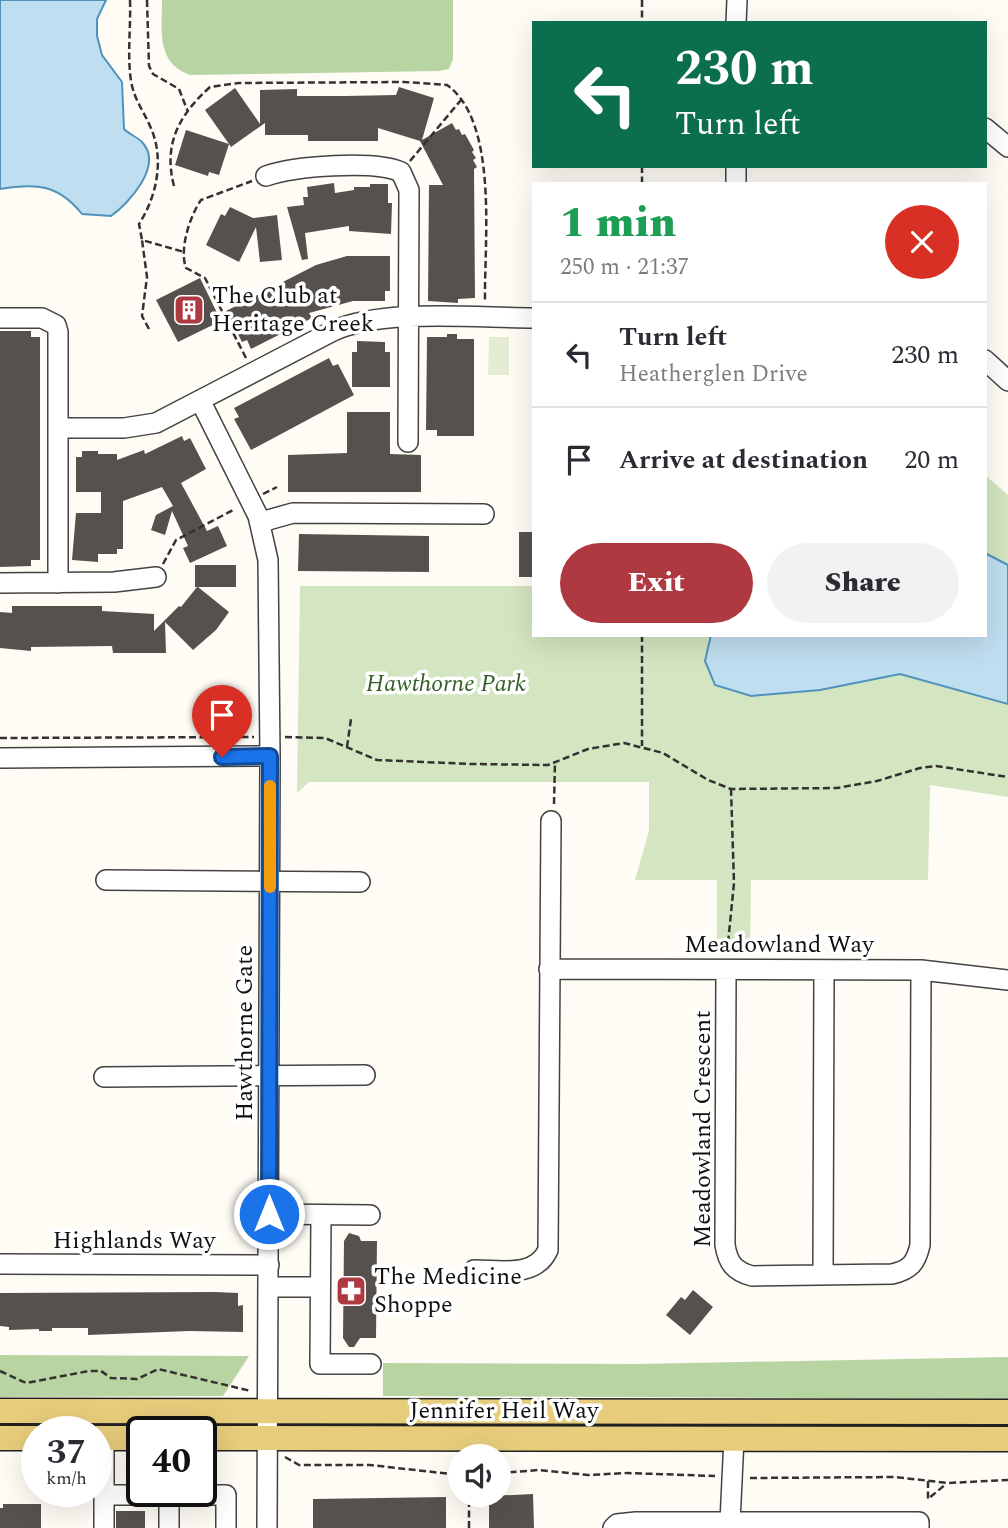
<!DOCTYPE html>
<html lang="en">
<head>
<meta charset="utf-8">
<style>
	:root { --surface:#fff; --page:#f2f2f3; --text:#2b2b33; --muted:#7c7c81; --line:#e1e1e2; --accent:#af3940 }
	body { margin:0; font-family:Spectral,serif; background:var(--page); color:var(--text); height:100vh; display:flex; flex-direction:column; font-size:26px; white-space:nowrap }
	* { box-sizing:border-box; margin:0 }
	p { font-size:23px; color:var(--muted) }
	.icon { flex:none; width:38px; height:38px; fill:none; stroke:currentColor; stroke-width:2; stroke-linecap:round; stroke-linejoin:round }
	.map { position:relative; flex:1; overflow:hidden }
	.panel { position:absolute; left:532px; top:182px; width:455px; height:455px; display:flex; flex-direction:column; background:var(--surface); border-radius:0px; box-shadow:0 7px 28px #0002 }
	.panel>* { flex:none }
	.guide { position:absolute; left:532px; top:21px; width:455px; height:147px; border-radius:0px; box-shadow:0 7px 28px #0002; background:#0b6e4f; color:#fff; overflow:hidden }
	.buttons { position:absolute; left:448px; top:1444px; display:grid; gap:14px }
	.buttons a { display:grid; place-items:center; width:63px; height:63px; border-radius:50%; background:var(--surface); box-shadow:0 7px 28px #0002; font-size:35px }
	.speed { position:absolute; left:21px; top:1416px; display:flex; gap:14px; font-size:35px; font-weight:700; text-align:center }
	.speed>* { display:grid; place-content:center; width:91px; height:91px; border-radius:50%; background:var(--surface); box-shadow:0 7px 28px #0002; line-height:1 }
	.speed small { font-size:18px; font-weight:400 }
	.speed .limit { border:4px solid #111; border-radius:10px; background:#fff; color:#111 }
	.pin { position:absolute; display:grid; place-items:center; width:60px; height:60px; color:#fff; margin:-72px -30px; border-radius:50% 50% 50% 0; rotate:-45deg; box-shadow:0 0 7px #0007 }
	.pin .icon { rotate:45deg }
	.me { position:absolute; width:77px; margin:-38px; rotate:0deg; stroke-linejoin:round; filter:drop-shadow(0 0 5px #0008) }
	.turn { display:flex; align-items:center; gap:24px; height:147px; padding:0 28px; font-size:32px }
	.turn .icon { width:91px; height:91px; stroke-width:2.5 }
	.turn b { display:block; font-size:49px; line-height:60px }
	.round { display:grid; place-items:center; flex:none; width:74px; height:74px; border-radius:37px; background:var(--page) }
	.headline { display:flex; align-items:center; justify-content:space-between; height:119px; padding:0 28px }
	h1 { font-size:42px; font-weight:800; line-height:52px; color:#1e9e55 }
	.cta { display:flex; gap:14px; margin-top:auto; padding:14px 28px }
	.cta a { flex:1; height:80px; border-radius:42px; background:var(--accent); color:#fff; font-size:28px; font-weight:800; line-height:80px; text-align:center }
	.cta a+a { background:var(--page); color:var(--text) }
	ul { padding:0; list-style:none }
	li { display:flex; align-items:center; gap:21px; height:105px; padding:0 28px; border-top:2px solid var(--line) }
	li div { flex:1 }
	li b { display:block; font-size:26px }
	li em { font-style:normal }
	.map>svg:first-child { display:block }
	.green { fill:#d4e5c1 }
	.forest { fill:#b9d4a3 }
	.pitch { fill:#e4edd2 }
	.water { fill:#bfdeef; stroke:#4f93bd; stroke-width:2 }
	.building { fill:#57514e }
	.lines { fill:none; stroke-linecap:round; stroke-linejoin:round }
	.minor-casing { stroke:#434343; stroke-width:22 }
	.major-casing { stroke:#212121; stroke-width:27 }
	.path { stroke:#323232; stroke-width:2.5; stroke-dasharray:7 3.5; stroke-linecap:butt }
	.minor { stroke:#fff; stroke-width:19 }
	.major { stroke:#e7cc7b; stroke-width:24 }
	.route-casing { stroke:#114b97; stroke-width:18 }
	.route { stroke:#1a73e8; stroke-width:12 }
	.slow { stroke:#f59e0b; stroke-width:12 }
	.labels { text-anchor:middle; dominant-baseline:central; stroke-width:7; stroke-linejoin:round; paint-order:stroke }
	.poi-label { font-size:24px; fill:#101010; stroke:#fff; text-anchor:start }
	.park-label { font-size:24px; font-style:italic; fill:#346028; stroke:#fff }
	.street-label { font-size:24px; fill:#101010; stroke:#fff }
</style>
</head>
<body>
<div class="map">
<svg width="1008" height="1528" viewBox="0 0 1008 1528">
	<rect width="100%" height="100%" fill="#fefcf5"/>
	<!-- green -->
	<path class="green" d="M985 475 1008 495V797L930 785 928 880H751L750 951 717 953V880H635L649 831V782H309L297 793 300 586H534V635H985Z"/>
	<!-- forest -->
	<path class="forest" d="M162 0H453V59L449 69 439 71 190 75C156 63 162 31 162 0Z
		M0 1355 249 1356 223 1396 0 1397Z
		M1008 1357V1399L383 1396V1363L637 1364Z"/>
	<!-- pitch -->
	<path class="pitch" d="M489 337H509V375H488Z"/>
	<!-- water -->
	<path class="water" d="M0 0H106L97 19V36L102 55 122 82 124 129C129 134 137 137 142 142 164 165 129 203 111 216L82 214C58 184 36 183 0 189Z
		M985 553 1008 565V704L900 674 820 690 751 696 715 685 705 661 711 635H985Z"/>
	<!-- building -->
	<path class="building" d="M399 87 434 98 422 140 452 123 456 130 459 129 462 135 465 134 474 150 472 152 476 158 473 160 477 167 474 169 475 298 458 299V303L428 301 429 185H443L420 141 378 128V141H308V135H265V123L231 147 229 144 219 175 209 172 208 176 175 165 186 130 229 144 205 110 235 88 260 124V90L297 89V96H346L396 95Z
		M334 183 335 193 354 190V187H370V184H388V203H392L391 234 349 231V226L305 233 308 259 302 260 287 207 304 205 303 197H308L307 187Z
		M230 207 253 218 277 215 282 260 260 262 256 227 239 262 206 245 221 214 225 216Z
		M347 256H390V291H385V301H353L309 313 312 318 251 349 247 340 242 342 226 311 316 265Z
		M200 278 221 321 178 342 156 300Z
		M0 331H31V337H40V560H31V566L0 567Z
		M447 334H457V339H474V436H437V430H426L427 337H447Z
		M357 341 385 342V352H390V387H352V352H357Z
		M329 358 333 366 338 364 354 395 251 450 234 419 239 417 234 408Z
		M347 412H390V454L421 455V492H288V455L347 453Z
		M182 436 184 441 190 438 206 469 181 483 207 531 218 526 227 546 190 563 183 548 188 546 172 511 165 535 151 530 156 515 173 506 162 487 123 501V549H117V554H98V562L72 560 76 513H101V492H76V457H82V451H98V454H117V460L144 450 145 454Z
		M519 532H534V577H519Z
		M299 534 429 536V572L298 571Z
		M195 565H236V587H198L229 612 216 630 193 650 165 622 166 653H113L112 646 31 647V651L0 648V612L12 613V606H102V611L154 614V631L179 606 181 607 197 587H195Z
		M349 1233 359 1236 361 1241H377L376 1338H360L354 1347H349L343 1338 344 1241Z
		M693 1290 713 1307 690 1335 666 1315 681 1297 685 1300Z
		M215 1292 238 1293V1306L243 1305V1332L189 1331 88 1335V1328H52V1331H39V1329L9 1330V1327L0 1326V1293Z
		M533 1494 534 1528H489V1496Z
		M446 1497V1528H313V1499Z
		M3 1504H41V1528H0V1508H3Z
		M116 1511H145V1528H116Z"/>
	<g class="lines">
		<!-- minor casing -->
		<g class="minor-casing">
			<path id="minor" d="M736 23 737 0
				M985 128 1008 147
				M266 176C294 166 375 160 401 172L409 190 408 442
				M736 184V166
				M0 318H42L56 325 58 332V583
				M985 360 1008 381
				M201 402 258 516 268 560 270 756 267 1528
				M59 428H124L156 423 333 331C385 308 476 318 534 318
				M261 522 293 513 484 514
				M0 583 114 582 156 577
				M0 758 270 756
				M106 880 360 882
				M549 969 921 970 1008 980
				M726 970 725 1245C728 1263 734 1271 752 1276L892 1274C910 1270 916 1263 920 1245L921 970
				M104 1077 365 1075
				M269 1214 370 1215
				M321 1215 320 1364H371
				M0 1264 269 1265
				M474 1270C502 1270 535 1278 548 1250L551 821
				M823 1275 824 970
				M269 1287H320
				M104 1438V1528
				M104 1495H226V1528
				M169 1495V1528
				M730 1522 734 1438
				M613 1528 617 1524 636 1522H919V1528"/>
		</g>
		<!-- major casing -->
		<g class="major-casing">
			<path id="major" d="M0 1411 1008 1412
				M0 1438H37
				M96 1438H142
				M201 1438 1008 1439"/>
		</g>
		<!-- path -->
		<path class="path" d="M130 0C131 27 127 54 131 81 134 99 143 110 150 126 165 158 157 196 139 224L142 240
			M147 0 149 66 153 74 179 89 188 112
			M642 0V23
			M410 161 461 100
			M642 166V184
			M174 186C163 144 179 115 210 87L239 83 404 82 447 85C499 122 484 243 485 301
			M149 329 142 316 147 277 142 240 184 252
			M246 358 205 278 186 268C179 249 190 216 201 200L252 181
			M263 494 277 487
			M163 564 176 540 235 509
			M642 635V746
			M285 737 325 738 377 760 471 764 548 765 588 749 624 743 663 753 708 780 731 789 837 788 877 781 920 768 936 766 1008 777
			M0 738 254 737
			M347 747 351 719
			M554 804 555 762
			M727 953 734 883 731 789
			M0 1371 26 1383 89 1371H101L111 1378 137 1379 158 1369 251 1391
			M285 1457 299 1465H370L460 1475
			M499 1473 539 1470 588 1475 627 1473 715 1476
			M750 1478 895 1477 948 1483 1008 1480
			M928 1481V1499L946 1484
			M469 1528V1494"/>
		<!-- minor -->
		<use href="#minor" class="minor"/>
		<!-- major -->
		<use href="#major" class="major"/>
	</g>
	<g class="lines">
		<!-- route casing -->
		<g class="route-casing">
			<path id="route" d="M222 757 270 756 269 1214"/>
		</g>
		<!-- route -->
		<use href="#route" class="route"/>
		<!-- slow -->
		<path class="slow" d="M270 887V786"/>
	</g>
	<!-- icons -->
	<defs>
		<g id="building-square" transform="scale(1.575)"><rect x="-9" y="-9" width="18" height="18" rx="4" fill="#af3940" stroke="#fff"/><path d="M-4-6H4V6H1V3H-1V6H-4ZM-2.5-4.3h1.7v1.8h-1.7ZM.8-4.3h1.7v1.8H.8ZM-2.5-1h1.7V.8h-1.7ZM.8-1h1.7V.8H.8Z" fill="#fff"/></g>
		<g id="pharmacy-square" transform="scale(1.575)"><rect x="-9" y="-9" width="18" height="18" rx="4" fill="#af3940" stroke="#fff"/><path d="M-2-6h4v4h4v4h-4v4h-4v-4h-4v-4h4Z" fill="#fff"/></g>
	</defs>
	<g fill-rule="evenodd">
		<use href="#building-square" x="189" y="310"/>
		<use href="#pharmacy-square" x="351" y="1291"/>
	</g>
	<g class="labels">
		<!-- poi labels -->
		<g class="poi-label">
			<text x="212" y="296">The Club at<tspan x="212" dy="28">Heritage Creek</tspan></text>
			<text x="374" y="1277">The Medicine<tspan x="374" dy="28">Shoppe</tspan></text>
		</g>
		<!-- park labels -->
		<g class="park-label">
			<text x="446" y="684">Hawthorne Park</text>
		</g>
		<!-- street labels -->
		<g class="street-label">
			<text x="779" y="945">Meadowland Way</text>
			<text transform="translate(245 1033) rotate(-90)">Hawthorne Gate</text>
			<text transform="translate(703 1129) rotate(-90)">Meadowland Crescent</text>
			<text x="134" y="1241">Highlands Way</text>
			<text x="504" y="1411">Jennifer Heil Way</text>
		</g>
	</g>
</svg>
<div class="buttons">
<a><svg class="icon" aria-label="sound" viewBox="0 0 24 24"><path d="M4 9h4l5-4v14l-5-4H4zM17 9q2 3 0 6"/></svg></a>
</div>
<div class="speed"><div>37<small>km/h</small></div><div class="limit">40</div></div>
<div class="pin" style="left:222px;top:757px;background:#d93025"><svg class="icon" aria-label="arrive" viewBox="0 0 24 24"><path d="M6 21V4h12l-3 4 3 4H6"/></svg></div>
<svg class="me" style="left:269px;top:1214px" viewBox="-20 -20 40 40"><circle r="17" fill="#1a73e8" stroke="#fff" stroke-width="3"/><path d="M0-11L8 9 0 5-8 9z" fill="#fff"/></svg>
<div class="guide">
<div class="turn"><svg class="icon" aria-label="left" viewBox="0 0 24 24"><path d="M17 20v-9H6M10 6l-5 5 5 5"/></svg><div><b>230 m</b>Turn left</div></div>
</div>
<section class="panel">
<div class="headline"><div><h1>1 min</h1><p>250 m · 21:37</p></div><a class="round" style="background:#d93025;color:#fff"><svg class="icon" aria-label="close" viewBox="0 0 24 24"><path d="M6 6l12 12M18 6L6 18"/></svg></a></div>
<ul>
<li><svg class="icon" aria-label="left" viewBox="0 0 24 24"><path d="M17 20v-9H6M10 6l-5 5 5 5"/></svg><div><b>Turn left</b><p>Heatherglen Drive</p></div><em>230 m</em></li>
<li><svg class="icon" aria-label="arrive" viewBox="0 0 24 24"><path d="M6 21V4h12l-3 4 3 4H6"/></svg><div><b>Arrive at destination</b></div><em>20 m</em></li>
</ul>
<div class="cta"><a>Exit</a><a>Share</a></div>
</section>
</div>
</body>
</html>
